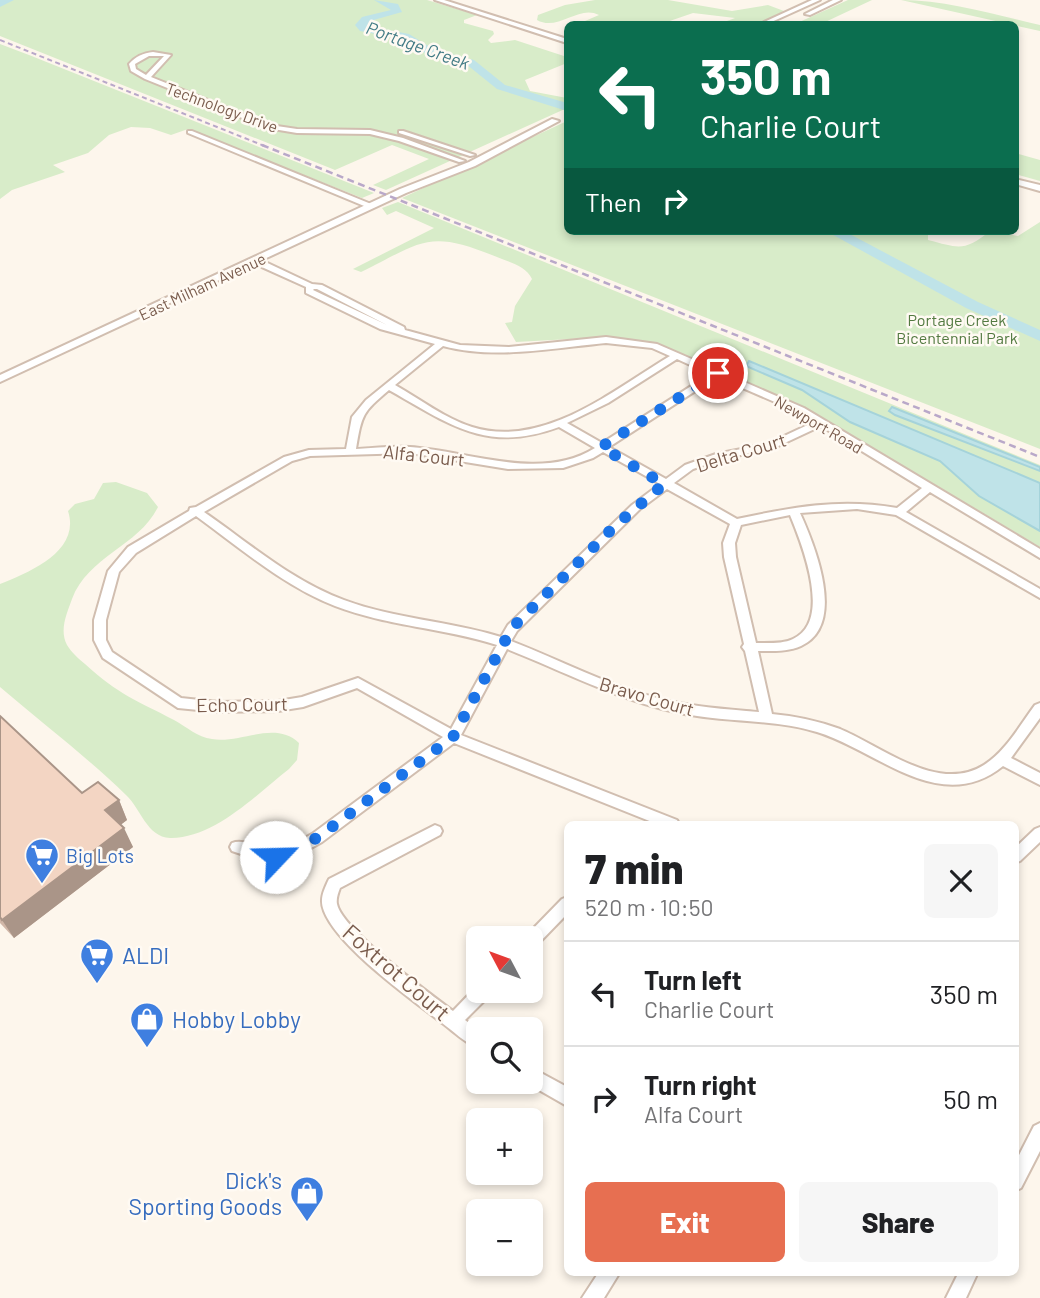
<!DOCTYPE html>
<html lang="en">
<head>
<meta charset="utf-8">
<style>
	:root { --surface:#fff; --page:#f6f6f6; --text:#202124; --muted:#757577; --line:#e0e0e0; --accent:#e76f51 }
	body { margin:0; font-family:Barlow,sans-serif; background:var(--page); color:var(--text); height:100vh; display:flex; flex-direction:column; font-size:26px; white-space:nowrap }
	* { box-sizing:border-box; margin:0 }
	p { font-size:23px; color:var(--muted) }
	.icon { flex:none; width:38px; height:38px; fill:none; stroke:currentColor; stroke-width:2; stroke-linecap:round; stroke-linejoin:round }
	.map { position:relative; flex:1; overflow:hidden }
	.sheet { position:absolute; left:564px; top:821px; width:455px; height:455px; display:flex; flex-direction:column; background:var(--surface); border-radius:10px; box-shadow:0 4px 10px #0003 }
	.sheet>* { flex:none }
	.top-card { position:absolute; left:564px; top:21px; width:455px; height:214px; border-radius:10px; box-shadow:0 4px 10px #0003; background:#0b6e4f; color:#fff; overflow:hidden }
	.needle { width:46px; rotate:311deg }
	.fabs { position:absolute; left:466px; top:926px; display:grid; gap:14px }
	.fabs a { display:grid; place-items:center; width:77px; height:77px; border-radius:10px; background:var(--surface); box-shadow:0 4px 10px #0003; font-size:35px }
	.pin { position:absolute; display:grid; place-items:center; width:60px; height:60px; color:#fff; margin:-30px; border:4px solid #fff; border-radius:50%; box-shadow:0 2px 7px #0007 }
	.me { position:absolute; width:77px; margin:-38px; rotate:66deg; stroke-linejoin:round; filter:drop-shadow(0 0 5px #0008) }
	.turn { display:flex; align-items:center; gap:24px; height:147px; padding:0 21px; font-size:32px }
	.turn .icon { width:91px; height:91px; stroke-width:2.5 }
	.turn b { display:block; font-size:49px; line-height:60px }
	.then { display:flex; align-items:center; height:66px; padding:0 21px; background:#0003; gap:14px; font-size:26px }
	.round { display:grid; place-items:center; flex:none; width:74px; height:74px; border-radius:10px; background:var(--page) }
	.overview { display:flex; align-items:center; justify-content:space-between; height:119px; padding:0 21px }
	h1 { font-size:42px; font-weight:800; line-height:52px }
	.primary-button { display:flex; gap:14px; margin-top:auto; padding:14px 21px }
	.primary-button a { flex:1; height:80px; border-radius:10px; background:var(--accent); color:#fff; font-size:28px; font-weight:800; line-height:80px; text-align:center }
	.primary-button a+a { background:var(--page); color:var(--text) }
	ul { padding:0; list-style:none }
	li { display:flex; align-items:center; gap:21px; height:105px; padding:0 21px; border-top:2px solid var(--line) }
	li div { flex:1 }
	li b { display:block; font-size:26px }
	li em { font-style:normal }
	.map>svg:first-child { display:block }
	.green { fill:#d8ecc9 }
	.water { fill:#bfe3e8; stroke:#a5d3da; stroke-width:2 }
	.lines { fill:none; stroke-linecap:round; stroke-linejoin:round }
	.river { fill:#bfe3e8; fill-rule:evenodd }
	.minor-casing { stroke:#d1beb0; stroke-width:4 }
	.tertiary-casing { stroke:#d1beb0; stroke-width:4 }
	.minor { fill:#fff; fill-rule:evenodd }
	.tertiary { fill:#fff; fill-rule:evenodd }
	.rail-far1 { stroke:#b9a8c9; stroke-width:2; stroke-dasharray:5 3.5; stroke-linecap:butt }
	.rail { stroke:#b9a8c9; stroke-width:2.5; stroke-dasharray:7 4.5; stroke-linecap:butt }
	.wall { fill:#d1b7a8 }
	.shaded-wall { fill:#aa9588 }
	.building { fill:#f3d5c3; stroke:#aa9588; stroke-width:2 }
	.route { stroke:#1a73e8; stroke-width:12; stroke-dasharray:0 21.6 }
	.labels { text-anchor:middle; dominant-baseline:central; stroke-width:5; stroke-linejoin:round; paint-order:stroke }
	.far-street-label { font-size:16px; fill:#7a5c4d; stroke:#fffaf3 }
	.far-park-label { font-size:16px; fill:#537a41; stroke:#fffaf3 }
	.far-water-label { font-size:18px; font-style:italic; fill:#437c86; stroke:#fffaf3 }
	.street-label { font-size:19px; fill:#7a5c4d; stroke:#fffaf3 }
	.shop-label { font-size:19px; fill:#366cbe; stroke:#fffaf3; text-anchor:start }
	.near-shop-label { font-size:23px; fill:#366cbe; stroke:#fffaf3; text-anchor:start }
	.near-street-label { font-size:23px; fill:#7a5c4d; stroke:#fffaf3 }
</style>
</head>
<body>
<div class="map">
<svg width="1040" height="1298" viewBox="0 0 1040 1298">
	<rect width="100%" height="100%" fill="#fdf6ec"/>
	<!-- green -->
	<path class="green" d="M0 0H427L477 15 464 20V23L493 31 494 34 488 40 491 43 515 40 567 57V63L525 80 530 91 567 98V108L386 190 373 185 429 159 392 145 335 170 0 36Z
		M595 0H668L732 11 768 5 784 11C768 20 744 32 727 21L735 18 693 13 661 24H578L599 15C579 4 558 32 537 20L538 15 565 5Z
		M848 0H872L821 24H795Z
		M901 0C947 0 995 15 1040 25V31Z
		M0 44 29 55 374 193 362 198 188 129 171 135 150 128 131 127 109 135 88 153 53 165 65 172 12 190 0 199Z
		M567 121V231H928V240C959 248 964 252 990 231L1018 236 1040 222V449L402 198Z
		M1015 153 1040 160V181L1015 174Z
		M398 202 1040 465V547L816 414 679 352 643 342 607 337 516 342 505 323 512 322 515 306 532 279C526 266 509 262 497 257 428 229 424 241 361 272L353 269 434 228 396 211 387 215 382 208Z
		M116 482 147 493 158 507C139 546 88 556 72 599 67 613 59 630 67 645 71 652 79 659 85 664 119 695 136 700 174 720 187 727 197 737 212 739 240 744 275 720 299 743L297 760 289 769C257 794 214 839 170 838 147 837 141 809 126 795 87 757 42 723 0 687V584C30 572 81 551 68 511L75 504 94 499 103 483Z"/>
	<!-- water -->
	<path class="water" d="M749 361 1040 483V531L979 496 940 461 850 422 802 390 746 366Z
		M892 407 1040 467V471L895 415 889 411Z"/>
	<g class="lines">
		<!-- river -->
		<path class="river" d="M0 0H14L0 7Z
			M374 0 398 4 402 12 370 21 367 26 409 34 433 49 474 60 505 85 567 103V111L497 89 466 64 425 53 402 39 360 31 355 25 362 17 391 10Z
			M826 231H844L978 302 1040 330V341L966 308Z"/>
		<!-- minor casing -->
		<g class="minor-casing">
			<path id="minor" d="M153 52 171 55 151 77 270 125 297 129 370 130 403 138 465 161 459 162 399 141 370 134 297 133 267 128 145 79 131 71 129 64C136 56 143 53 153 52ZM149 56H164L146 75 136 69 135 64Z
				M188 131H192L376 206 369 208 188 133Z
				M399 131H403L475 155 470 156 399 133Z
				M253 259H259L312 284 322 285 404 327 405 330 460 345 509 347 606 337 657 344 804 408 1040 549V558L930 492 906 512 1040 589V598L896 515 857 509 800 513C815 546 847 625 801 646 788 652 771 651 758 651L772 714C795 716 818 721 840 729 881 746 938 794 984 765 1006 751 1020 725 1035 705L1040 703V718L1011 758 1040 773V785L1003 766C940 817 877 750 817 732 771 718 722 723 675 712 616 699 563 671 507 649L461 735 677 820 679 824H657L454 743 322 842C285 863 273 865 232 851L230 847 232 843C245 838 261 850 276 849 289 849 301 840 312 834L443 737 357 688 303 707 278 711 219 712 178 708 103 658 94 640V620L108 571 128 547 189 511 190 508 196 507 284 457 309 450 346 449 352 417 366 400 435 344 380 329 306 293V287L253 263ZM314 289H317L387 325 313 290ZM606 343 652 348 670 356C612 391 543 449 472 427 444 418 420 399 395 385L443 346C495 360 553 348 606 343ZM677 359 710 374 602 443 567 423 608 403ZM717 377 798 412 814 422 767 444 716 454 685 465 666 479 609 447ZM389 390C449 424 487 454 559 427L595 448C541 482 469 451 410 447 393 446 374 448 356 449 362 414 362 413 389 390ZM821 426 922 488 897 508C840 498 793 507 737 519L674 483 693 469 722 459 774 448ZM603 452 660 484 632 505 508 625 501 637C450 621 395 619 344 600 292 581 249 543 204 512L292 461 310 456 410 453 508 469 563 468 593 458ZM667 489 730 524 723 543 724 557 744 644 742 647 745 651 759 712C725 709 691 707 657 698 607 685 560 660 511 641L517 631 640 509ZM790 515C802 544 833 621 793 639 783 644 767 643 756 643L736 557 735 543 741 525ZM196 516C240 548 284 586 335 606 387 626 444 628 497 645L451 729 358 678 302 697 278 701 219 702 181 698 112 652 106 640V620L119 572 136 553Z
				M435 825 440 827 442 831 440 835 340 888C338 893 336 899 337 904 342 930 429 993 453 1011L478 985V990H492L490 995 465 1020 478 1030V1048C465 1043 453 1031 442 1023 410 998 338 947 324 911 319 899 324 890 329 879Z
				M1040 827V842L1020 861 1015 863V848L1035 829Z
				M567 897V914L535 947 530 949V938L525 937 562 899Z
				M530 1067 567 1087V1106L525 1082H530Z
				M1040 1123V1151L1021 1188 1015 1191V1163L1034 1126Z
				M599 1272H620L604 1298H582Z
				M959 1272H978L966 1298H946Z"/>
		</g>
		<!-- tertiary casing -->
		<g class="tertiary-casing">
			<path id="tertiary" d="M435 0H444L567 39V43Z
				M812 0H820L767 24H760Z
				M833 0H841L810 15 805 14Z
				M552 119 559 121 475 166 406 193 0 382V375L400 189 469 162Z
				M1015 179 1040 185V191L1015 184Z"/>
		</g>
		<!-- minor -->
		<use href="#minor" class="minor"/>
		<!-- tertiary -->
		<use href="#tertiary" class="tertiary"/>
		<!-- rail-far1 -->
		<path class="rail-far1" d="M0 40 267 147"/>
		<!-- rail -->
		<path class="rail" d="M262 145 1040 457"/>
	</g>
	<!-- wall -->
	<path class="wall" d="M0 716 82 793 119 800 127 820 120 825 133 847 14 938 0 923Z"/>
	<!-- shaded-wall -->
	<path class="shaded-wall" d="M119 800 127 820 114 830 105 810Z
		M124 828 133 847 14 938 2 920Z"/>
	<!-- building -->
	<path class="building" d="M0 716 82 793 98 782 119 800 105 810 124 828 2 920 0 917Z"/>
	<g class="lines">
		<!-- route -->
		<path class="route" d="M276 857 317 838 453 737 512 628 615 526 664 484 601 447 718 373"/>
	</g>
	<!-- icons -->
	<defs>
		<g id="supermarket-pin" transform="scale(1.75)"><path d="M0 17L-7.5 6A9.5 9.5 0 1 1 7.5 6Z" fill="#3f7fe0" stroke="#fffaf3"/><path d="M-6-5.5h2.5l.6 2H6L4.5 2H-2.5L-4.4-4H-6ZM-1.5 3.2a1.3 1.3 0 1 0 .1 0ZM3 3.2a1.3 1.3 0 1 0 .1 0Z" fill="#fff"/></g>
		<g id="shop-pin" transform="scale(1.75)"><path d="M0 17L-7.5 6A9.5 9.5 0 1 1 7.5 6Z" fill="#3f7fe0" stroke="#fffaf3"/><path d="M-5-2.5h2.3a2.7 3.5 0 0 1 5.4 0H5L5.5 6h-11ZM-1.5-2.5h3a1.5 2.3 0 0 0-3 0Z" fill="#fff"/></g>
	</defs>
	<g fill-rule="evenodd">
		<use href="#supermarket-pin" x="42" y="855"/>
		<use href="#supermarket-pin" x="97" y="955"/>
		<use href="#shop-pin" x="147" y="1019"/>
		<use href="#shop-pin" x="307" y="1193"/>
	</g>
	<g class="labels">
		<!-- far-street labels -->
		<g class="far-street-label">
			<text transform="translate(222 107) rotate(20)">Technology Drive</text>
			<text transform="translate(202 286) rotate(-25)">East Milham Avenue</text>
			<text transform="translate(819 424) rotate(30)">Newport Road</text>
		</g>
		<!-- far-park labels -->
		<g class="far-park-label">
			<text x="957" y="319">Portage Creek<tspan x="957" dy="18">Bicentennial Park</tspan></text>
		</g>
		<!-- far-water labels -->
		<g class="far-water-label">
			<text transform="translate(418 45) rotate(20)">Portage Creek</text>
		</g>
		<!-- street labels -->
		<g class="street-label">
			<text transform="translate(741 452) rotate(-17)">Delta Court</text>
			<text transform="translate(424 455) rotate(6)">Alfa Court</text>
			<text transform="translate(647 696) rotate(16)">Bravo Court</text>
			<text transform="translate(242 704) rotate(-1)">Echo Court</text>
		</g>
		<!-- shop labels -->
		<g class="shop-label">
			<text x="66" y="855">Big Lots</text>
		</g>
		<!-- near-shop labels -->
		<g class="near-shop-label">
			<text x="122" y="955">ALDI</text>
			<text x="172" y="1019">Hobby Lobby</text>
			<text x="282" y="1180" text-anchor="end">Dick's<tspan x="282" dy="26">Sporting Goods</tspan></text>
		</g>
		<!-- near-street labels -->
		<g class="near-street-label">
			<text transform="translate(397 972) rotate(41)">Foxtrot Court</text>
		</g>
	</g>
</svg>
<div class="fabs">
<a><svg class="needle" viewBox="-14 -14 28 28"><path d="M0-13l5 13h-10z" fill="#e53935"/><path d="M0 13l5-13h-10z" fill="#757577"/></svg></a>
<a><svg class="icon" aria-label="search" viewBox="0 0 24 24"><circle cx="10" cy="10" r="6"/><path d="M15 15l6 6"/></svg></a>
<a>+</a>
<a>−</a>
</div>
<div class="pin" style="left:718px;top:373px;background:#d93025"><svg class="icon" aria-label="arrive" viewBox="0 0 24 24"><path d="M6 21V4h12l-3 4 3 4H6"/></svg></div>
<svg class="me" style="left:276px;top:857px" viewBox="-20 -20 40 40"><circle r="19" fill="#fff"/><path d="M0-13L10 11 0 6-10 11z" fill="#1a73e8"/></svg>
<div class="top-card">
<div class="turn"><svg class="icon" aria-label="left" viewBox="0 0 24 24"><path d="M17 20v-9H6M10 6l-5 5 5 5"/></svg><div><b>350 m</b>Charlie Court</div></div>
<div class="then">Then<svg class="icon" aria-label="right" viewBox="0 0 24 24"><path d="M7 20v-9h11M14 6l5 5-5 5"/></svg></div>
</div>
<section class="sheet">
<div class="overview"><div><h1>7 min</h1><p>520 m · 10:50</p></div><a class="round"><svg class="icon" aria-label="close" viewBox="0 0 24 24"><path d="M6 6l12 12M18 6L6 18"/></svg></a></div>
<ul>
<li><svg class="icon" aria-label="left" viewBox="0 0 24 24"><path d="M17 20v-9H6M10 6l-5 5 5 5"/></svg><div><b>Turn left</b><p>Charlie Court</p></div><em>350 m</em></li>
<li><svg class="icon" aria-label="right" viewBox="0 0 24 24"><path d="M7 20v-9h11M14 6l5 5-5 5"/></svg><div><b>Turn right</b><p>Alfa Court</p></div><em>50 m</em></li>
</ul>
<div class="primary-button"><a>Exit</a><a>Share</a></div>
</section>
</div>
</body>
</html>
